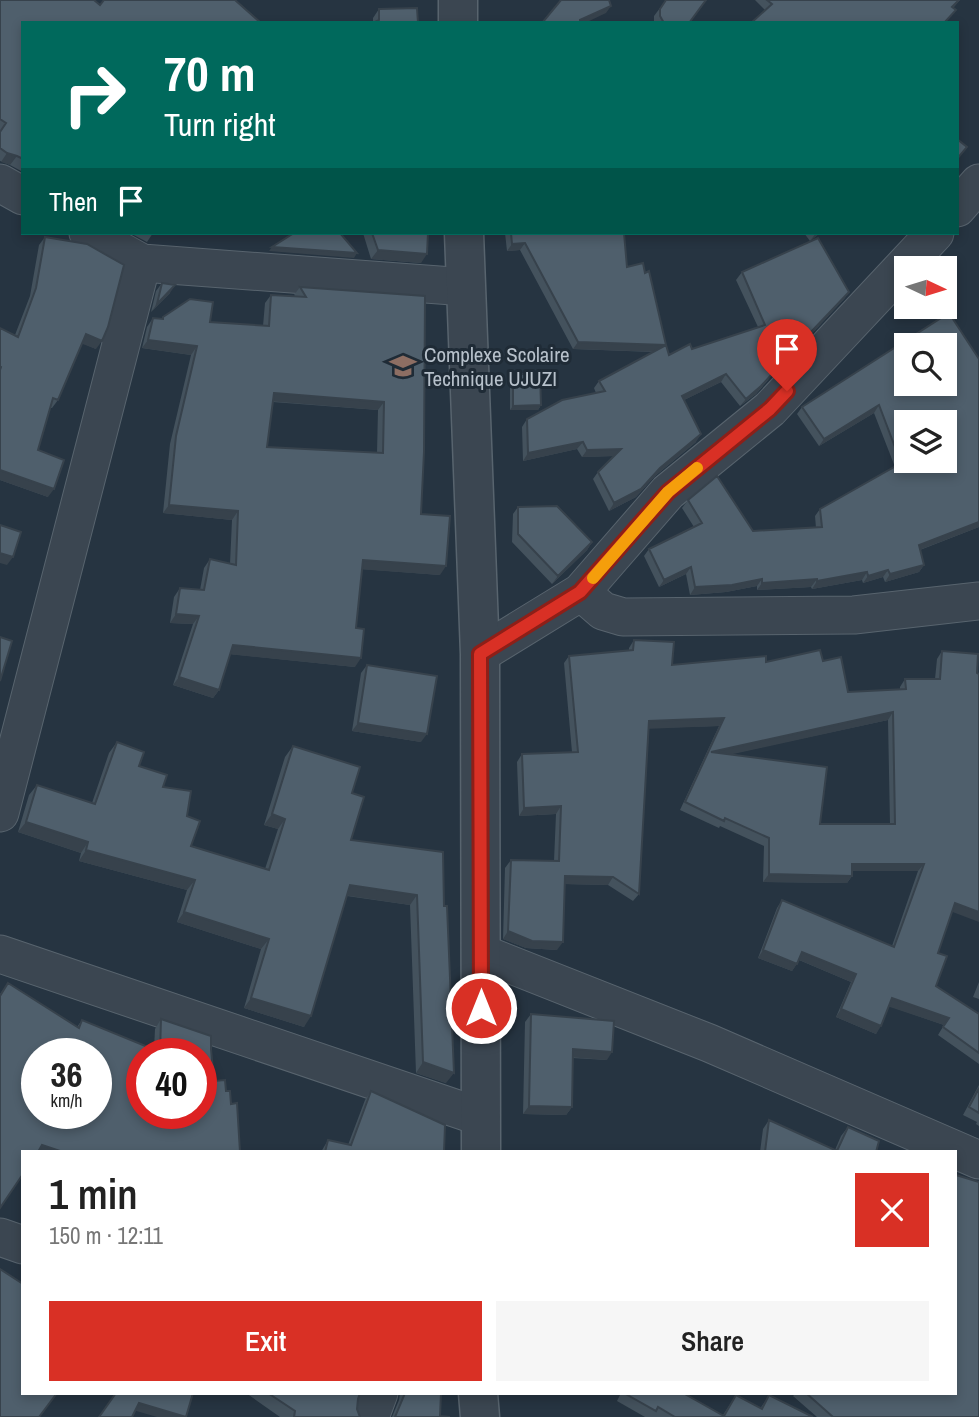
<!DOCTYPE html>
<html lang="en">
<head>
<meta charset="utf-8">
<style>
	:root { --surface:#fff; --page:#f6f6f6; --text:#222; --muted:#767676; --accent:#d93025 }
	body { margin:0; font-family:"Archivo Narrow",sans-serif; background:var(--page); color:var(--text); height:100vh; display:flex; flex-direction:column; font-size:26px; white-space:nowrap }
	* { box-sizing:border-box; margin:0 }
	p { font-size:23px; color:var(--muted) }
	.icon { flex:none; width:38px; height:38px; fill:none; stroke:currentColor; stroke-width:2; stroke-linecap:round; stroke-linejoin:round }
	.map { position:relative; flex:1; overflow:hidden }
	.drawer { position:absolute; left:21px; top:1150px; width:936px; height:245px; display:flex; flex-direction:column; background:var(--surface); border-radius:0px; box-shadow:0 4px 10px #0003 }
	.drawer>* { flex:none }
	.banner { position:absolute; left:21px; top:21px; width:938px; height:214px; border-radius:0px; box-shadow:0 4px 10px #0003; background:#00695c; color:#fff; overflow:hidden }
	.needle { width:46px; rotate:94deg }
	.tools { position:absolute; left:894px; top:256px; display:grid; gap:14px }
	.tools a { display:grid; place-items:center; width:63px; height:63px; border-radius:0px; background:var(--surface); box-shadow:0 4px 10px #0003; font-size:35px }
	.speed { position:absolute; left:21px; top:1038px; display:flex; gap:14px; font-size:35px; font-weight:700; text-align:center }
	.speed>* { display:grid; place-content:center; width:91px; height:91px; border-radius:50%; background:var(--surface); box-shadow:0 4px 10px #0003; line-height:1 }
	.speed small { font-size:18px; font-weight:400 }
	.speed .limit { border:10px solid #d22; background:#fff; color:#111 }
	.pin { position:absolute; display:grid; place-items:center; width:60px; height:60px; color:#fff; margin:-72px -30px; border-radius:50% 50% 50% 0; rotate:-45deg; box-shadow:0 0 7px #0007 }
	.pin .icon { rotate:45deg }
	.me { position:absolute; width:77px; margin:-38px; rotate:0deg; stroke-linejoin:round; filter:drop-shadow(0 0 5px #0008) }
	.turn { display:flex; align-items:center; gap:24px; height:147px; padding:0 28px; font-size:32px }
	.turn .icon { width:91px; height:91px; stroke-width:2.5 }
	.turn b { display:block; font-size:49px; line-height:60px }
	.then { display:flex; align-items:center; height:66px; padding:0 28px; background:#0003; gap:14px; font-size:26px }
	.round { display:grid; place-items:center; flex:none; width:74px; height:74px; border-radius:0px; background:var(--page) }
	.headline { display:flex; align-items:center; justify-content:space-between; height:119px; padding:0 28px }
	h1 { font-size:42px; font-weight:600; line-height:52px }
	.primary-button { display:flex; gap:14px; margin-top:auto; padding:14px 28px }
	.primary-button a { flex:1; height:80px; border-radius:0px; background:var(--accent); color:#fff; font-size:28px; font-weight:600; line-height:80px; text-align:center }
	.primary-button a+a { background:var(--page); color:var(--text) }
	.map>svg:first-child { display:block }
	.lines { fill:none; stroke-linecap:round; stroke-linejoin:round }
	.minor-casing { stroke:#58646e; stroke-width:39 }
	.tertiary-casing { stroke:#58646e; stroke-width:41 }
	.minor { stroke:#3b4651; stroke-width:37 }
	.tertiary { stroke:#3b4651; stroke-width:38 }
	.wall { fill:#44525d; fill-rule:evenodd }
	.shaded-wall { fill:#37424c }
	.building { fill:#4f5f6c; stroke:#37424c; stroke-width:2; fill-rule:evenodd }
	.route-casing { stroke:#8d1f18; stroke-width:18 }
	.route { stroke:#d93025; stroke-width:12 }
	.slow { stroke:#f59e0b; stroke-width:12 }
	.labels { text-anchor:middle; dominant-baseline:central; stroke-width:6; stroke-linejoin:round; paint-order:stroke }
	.poi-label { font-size:21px; fill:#b7c1cb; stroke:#1f2b36; text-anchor:start }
</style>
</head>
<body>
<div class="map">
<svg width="979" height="1417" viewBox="0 0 979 1417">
	<rect width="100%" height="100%" fill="#263441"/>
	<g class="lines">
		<!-- minor casing -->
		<g class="minor-casing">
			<path id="minor" d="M0 183 23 196
				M957 208 979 183
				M88 233 142 263 466 287
				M581 592 603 611 623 617 854 615 979 601
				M480 654 581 592 668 492 770 409 935 233
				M0 813 142 263
				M481 953 709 1043 979 1160
				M0 954 481 1117
				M0 1237 23 1245
				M370 1417 379 1393"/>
		</g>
		<!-- tertiary casing -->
		<g class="tertiary-casing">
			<path id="tertiary" d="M458 23V0
				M464 233 480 654 481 1152
				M478 1393 480 1417"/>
		</g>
		<!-- minor -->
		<use href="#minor" class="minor"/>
		<!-- tertiary -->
		<use href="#tertiary" class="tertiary"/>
	</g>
	<!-- wall -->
	<path class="wall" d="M0 0 100 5 235 0 23 23V172L10 165 0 161Z
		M666 0 690 23H654V16Z
		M755 0H960L953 8 951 17 765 10Z
		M379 9 418 23H373V18Z
		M130 233H153L147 242Z
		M363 233H428L421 263 371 259Z
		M505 233H624L627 267 645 273 669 355 692 349 758 327 736 280 742 272 849 292 844 299 805 341 787 352 782 362 769 366 773 373 768 380 756 394 740 406 721 382 684 400 696 442 655 476 636 497 609 511 593 479 598 472 614 456 582 457 577 449 523 461 522 427 527 419 596 393 594 388 599 381 653 352 573 349 520 250 507 251Z
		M804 233H820L810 241Z
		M45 237 96 349 82 343 58 400 52 408H50L38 450 48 497 0 480V328L15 335 30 296 39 245Z
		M162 283 170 293 151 312 156 291Z
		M300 287 425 296 421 514 440 575 362 569 356 628 355 667 230 654 219 690 213 698 173 685 193 624 170 623 174 597 180 588 200 590 204 568 210 559 230 564 232 520 163 513 170 444 191 355 142 348 147 327 153 318 162 319 163 317 210 322 263 326 265 303 271 295 295 296 294 295ZM273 402 378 410 377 453 267 447Z
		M979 359V527L920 550 924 565 919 572 885 582 883 577 863 583 862 580 812 589 811 587 757 590V586L726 592 690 595 686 574 659 587 644 556 649 549 694 527 682 508 688 500 753 531 816 528 815 516 820 509 895 467 874 413 819 446 797 414 802 407Z
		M513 374 541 405 538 410H510V379Z
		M518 507 592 542 587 550 552 584 512 542 513 514Z
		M634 640 672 665 766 662 823 661 848 692 900 690V687L905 679H935L937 659 942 651 952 912 938 953 936 986 979 1014V1064L938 1035 944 1025 889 1006 876 1034 836 1017 851 982 799 960 792 971 758 958 777 908 782 900 892 946 918 871H852V876L847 883 763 882 764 846 720 826 719 828 680 810 719 726 649 728 639 894 633 901 608 885 565 884 557 950 526 948 503 939 505 868 511 860 554 861 556 814 519 816 517 762 522 754 572 752 564 663 569 656 629 650V648ZM888 720 890 824H820L730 754Z
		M367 665 421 742 352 731 361 673Z
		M117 742 139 766 163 787 187 816 191 846 265 869 278 829 264 825 285 757 293 746 352 793 351 840 443 852 446 1083 416 1073 410 905 347 896 304 1027 244 1008 261 949 177 922 187 890 79 861 81 853 18 832 29 795 37 785 92 803 109 753Z
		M979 982V999L973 997Z
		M8 983 77 1027 82 1020 154 1049 155 1029 161 1019 211 1036 23 1152 0 1208V994Z
		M531 1014 607 1060 573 1058 572 1107 566 1115 523 1114 525 1022Z
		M979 1085V1126L976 1124 977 1122 963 1115Z
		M371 1091 444 1152H321L328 1140 348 1145 365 1100Z
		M769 1120 835 1150 841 1136 848 1127 876 1152H760L763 1129Z
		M246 1393H360L358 1399 357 1409 360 1417H280Z
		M400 1393H441L440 1416 450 1417H392L399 1400Z
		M621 1393H683L723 1415 736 1395 760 1409 769 1395 813 1417H645L617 1401Z
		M796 1393H956L979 1417H817L793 1396Z"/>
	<!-- shaded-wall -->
	<path class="shaded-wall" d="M611 6 606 13 585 23H579L580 20Z
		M7 153 17 156 10 165 1 162Z
		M816 233H820L810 241Z
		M525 243 520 250 507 251 512 244Z
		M272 247 357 253 354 258 269 251Z
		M378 250 427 254 421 263 371 259Z
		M175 285 170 293 151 312 157 304Z
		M849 292 844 299 805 341 780 356 786 348Z
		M86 334 102 341 96 349 80 343Z
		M148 340 197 346 191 355 142 348Z
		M578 342 666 345 661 352 573 349Z
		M788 355 782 362 760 369 765 362Z
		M773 373 756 394 740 406 746 399Z
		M726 374 721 382 676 404 682 396Z
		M274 393 384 402 378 410 268 401Z
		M541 405 538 410H510L513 406Z
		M879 405 874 413 819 446 824 439Z
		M701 434 696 442 655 476 636 497 609 511 614 503Z
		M583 442 577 449 523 461 528 453Z
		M621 449 616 456 582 457 587 450Z
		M0 470 54 489 48 497 0 480Z
		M169 505 238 511 232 520 163 513Z
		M979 522V527L914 552 919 545Z
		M592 542 587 550 552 584 558 576Z
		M0 553 13 557 7 565 0 563Z
		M363 560 446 566 440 575 357 569Z
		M924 565 919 572 885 582 890 574Z
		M691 567 686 574 659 587 664 580Z
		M888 570 883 577 863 583 868 576Z
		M867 572 862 580 812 589 817 581Z
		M762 579 757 586 726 592 690 595 695 587Z
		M817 579 811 587 757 590 762 583Z
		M176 614 199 616 193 624 170 623Z
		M233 645 361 658 355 667 227 654Z
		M179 677 219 690 213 698 173 685Z
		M893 712 888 720 706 760 711 752Z
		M724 718 719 726 644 729 649 721Z
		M358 723 427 734 421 742 352 731Z
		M561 806 556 814 519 816 524 808Z
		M272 814 285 819 278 829 264 825Z
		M26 822 88 842 81 853 18 832Z
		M86 850 195 880 187 890 79 861Z
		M852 864H924L918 871H846Z
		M769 874 852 876 847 883 763 882Z
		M565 876 613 877 608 885 560 884Z
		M350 885 417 895 410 905 343 895Z
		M955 903 979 912V922L950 911Z
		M184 912 269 939 261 949 177 922Z
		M508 931 563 942 557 950 526 948 503 939Z
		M763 950 797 964 792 971 758 958Z
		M802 952 856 974 851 982 797 959Z
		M251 998 311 1016 304 1027 244 1008Z
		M892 998 949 1018 944 1025 887 1006Z
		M841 1009 881 1026 876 1034 836 1017Z
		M573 1049 612 1052 607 1060 568 1057Z
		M423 1062 454 1073 446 1083 416 1073Z
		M529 1106 572 1107 566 1115 523 1114Z
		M42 1145 63 1152H37Z
		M139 1403 186 1417H157L133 1410Z"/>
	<!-- building -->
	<path class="building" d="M0 0H94L100 5 104 0H235L261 23H23V159L17 156 7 153 0 148V132L6 123 0 119Z
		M561 0H609L611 6 580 20V23H542Z
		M666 0H706L689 23H664L660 16V9Z
		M767 0H959L952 7 956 10 944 23H751L772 4Z
		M417 8 418 23H373L379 20V9Z
		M957 139 967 147 957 159Z
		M294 233H340L357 253 272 247Z
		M372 233H428L427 254 378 250Z
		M511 233H624L627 267 643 263 645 273 649 271 666 345 578 342 525 243 512 244Z
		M45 237 87 244 124 265 108 327 102 341 86 334 58 400 53 398 38 450 64 460 54 489 0 470V370L1 367 0 366V328L18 337 36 288Z
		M818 238 849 292 810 333 786 348 788 355 765 362 773 373 761 386 746 399 726 374 682 396 701 434 660 468 641 489 614 503 598 472 621 449 587 450 583 442 528 453 527 419 562 400 605 391 599 381 666 345 669 355 690 344 692 349 765 325 742 272Z
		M162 283 175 285 157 304Z
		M300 287 425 296 424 452 421 514 450 516 446 566 363 560 356 628 364 629 361 658 233 645 219 690 179 677 199 616 176 614 180 588 204 590 210 559 236 565 238 511 169 505 176 436 197 346 148 340 153 318 163 319V317L190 299 213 302 210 322 269 326 271 295 306 297ZM274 393 384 402 383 453 267 447Z
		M949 313 979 359V522L919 545 924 565 890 574 888 570 868 576 867 572 817 581V579L762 583V579L732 585 695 587 691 567 664 580 649 549 702 523 688 500 717 476 753 531 822 527 820 509 901 463 879 405 824 439 802 407ZM906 345H945V383H906ZM906 422H945V460H906Z
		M513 374H540L541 405 513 406Z
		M557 506 592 542 558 576 518 534V507Z
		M0 525 21 532 13 557 0 553V554Z
		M0 637 12 641 0 681Z
		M634 640 674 642 672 665 766 656V662L820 650 823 661 841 657 848 692 906 689 905 679H940L942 651 978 654 977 673 979 674V912L955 903 938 953 947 956 936 986 979 1014V1053L943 1027 949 1018 892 998 881 1026 841 1009 856 974 802 952 797 964 763 950 782 900 894 947 924 864H852V876L769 874V838L725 818 724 821 685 802 724 718 649 721 639 894 613 877 565 876 563 942 532 941 508 931 511 860 559 861 561 806 524 808 522 754 578 752 569 656 633 650ZM893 712 895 824H820L827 767 711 752Z
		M367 665 437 676 427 734 358 723Z
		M117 742 144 752 139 766 167 775 163 787 191 791 187 816 200 821 191 846 269 870 285 819 272 814 293 746 360 767 352 793 364 797 351 840 443 852 444 906H447L454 1073 423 1062 417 895 350 885 311 1016 251 998 269 939 184 912 195 880 86 850 88 842 26 822 37 785 95 804Z
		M8 983 79 1028 82 1020 160 1052 161 1019 211 1036V1049L214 1081 225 1080 226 1091H230L231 1104 237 1103 240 1152H63L42 1145 38 1152H23V1174L0 1208V996ZM37 1054H96V1113H37ZM142 1054H201V1113H142Z
		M531 1014 614 1021 612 1052 573 1049 572 1107 529 1106Z
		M979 1088V1113L969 1107Z
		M371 1091 445 1125 444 1152H325L328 1140 351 1145Z
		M769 1120 837 1151 848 1127 879 1141 876 1152H765Z
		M956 1175 979 1182V1417H833L806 1393H956Z
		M0 1269 23 1284V1393H57L39 1417H0Z
		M116 1393H193L186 1417 139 1403 132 1417H99Z
		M268 1393H360L358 1399 357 1409 360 1417H294L295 1411Z
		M405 1393H441L440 1416 450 1417H395Z
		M624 1393H683L724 1416 736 1395 762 1409 769 1395 813 1417H675L658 1407 656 1411Z"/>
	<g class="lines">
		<!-- route casing -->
		<g class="route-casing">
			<path id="route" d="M481 1008 480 654 580 592 668 492 770 409 787 391"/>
		</g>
		<!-- route -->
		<use href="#route" class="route"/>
		<!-- slow -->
		<path class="slow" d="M593 578 668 492 697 468"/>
	</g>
	<!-- icons -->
	<defs>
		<g id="school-bare" transform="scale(2.1)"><path d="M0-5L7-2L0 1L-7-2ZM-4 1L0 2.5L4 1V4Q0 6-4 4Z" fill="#8d6e63" stroke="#1f2b36" stroke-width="2.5" paint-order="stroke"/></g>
	</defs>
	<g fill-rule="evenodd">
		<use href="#school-bare" x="403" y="366"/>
	</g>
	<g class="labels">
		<!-- poi labels -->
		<g class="poi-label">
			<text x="424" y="354">Complexe Scolaire<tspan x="424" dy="24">Technique UJUZI</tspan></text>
		</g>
	</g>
</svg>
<div class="tools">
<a><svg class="needle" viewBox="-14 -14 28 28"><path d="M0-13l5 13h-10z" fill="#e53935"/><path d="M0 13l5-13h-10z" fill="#767676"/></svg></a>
<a><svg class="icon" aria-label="search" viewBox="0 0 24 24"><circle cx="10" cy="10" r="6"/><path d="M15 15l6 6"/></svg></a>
<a><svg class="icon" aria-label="layers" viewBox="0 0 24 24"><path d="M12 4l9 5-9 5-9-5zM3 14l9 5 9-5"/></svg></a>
</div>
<div class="speed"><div>36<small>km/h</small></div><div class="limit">40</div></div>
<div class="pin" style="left:787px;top:391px;background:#d93025"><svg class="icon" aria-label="arrive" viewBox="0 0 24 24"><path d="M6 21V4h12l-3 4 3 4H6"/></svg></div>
<svg class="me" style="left:481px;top:1008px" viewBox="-20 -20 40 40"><circle r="17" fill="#d93025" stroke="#fff" stroke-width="3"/><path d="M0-11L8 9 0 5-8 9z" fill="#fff"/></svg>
<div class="banner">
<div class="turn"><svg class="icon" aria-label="right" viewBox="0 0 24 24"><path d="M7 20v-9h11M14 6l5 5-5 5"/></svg><div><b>70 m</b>Turn right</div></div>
<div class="then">Then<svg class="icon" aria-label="arrive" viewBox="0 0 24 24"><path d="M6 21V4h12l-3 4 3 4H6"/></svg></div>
</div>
<section class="drawer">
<div class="headline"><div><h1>1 min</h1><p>150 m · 12:11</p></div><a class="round" style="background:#d93025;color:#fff"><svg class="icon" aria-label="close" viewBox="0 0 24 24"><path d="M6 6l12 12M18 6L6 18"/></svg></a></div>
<div class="primary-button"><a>Exit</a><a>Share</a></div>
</section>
</div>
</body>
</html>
